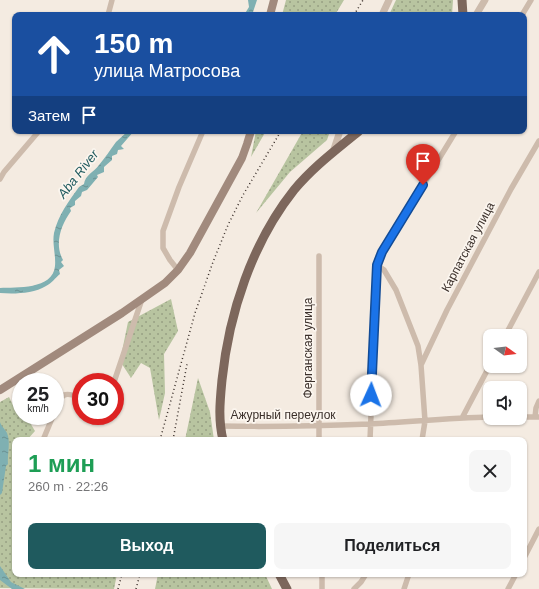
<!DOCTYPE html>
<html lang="ru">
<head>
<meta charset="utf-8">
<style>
	:root { --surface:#fff; --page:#f6f6f6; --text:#202124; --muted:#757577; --accent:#1f5a5e }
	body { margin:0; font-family:Helvetica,sans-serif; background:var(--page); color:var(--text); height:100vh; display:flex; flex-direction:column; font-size:15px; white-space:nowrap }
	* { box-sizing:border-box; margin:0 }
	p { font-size:13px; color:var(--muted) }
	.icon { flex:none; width:22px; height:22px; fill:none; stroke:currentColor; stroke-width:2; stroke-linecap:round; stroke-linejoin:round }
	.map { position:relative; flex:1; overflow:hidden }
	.sheet { position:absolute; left:12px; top:437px; width:515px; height:140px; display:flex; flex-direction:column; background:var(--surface); border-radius:8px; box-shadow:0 1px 3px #0004 }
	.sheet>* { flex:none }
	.guide { position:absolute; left:12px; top:12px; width:515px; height:122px; border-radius:8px; box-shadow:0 1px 3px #0004; background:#1a4fa0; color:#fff; overflow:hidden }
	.needle { width:26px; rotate:104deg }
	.tools { position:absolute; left:483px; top:329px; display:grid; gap:8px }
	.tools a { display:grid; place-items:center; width:44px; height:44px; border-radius:8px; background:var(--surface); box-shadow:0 1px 3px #0004; font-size:20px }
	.speed { position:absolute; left:12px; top:373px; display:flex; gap:8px; font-size:20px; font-weight:700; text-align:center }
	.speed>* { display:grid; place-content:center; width:52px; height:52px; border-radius:50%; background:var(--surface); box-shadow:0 1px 3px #0004; line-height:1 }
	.speed small { font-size:10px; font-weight:400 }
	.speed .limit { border:6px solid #d22; background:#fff; color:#111 }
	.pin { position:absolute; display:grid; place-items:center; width:34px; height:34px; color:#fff; margin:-41px -17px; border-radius:50% 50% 50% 0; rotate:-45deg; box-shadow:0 0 4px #0007 }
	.pin .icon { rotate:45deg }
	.me { position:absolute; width:44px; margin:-22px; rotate:2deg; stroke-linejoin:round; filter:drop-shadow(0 0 3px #0008) }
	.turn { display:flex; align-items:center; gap:14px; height:84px; padding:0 16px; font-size:18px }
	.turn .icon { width:52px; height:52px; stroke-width:2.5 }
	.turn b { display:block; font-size:28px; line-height:34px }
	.then { display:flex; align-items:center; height:38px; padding:0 16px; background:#0003; gap:8px; font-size:15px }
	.round { display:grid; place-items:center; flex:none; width:42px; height:42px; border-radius:8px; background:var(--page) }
	.head { display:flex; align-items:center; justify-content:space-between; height:68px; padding:0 16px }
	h1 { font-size:24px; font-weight:700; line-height:30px; color:#1e9e55 }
	.primary-button { display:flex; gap:8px; margin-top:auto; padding:8px 16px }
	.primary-button a { flex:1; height:46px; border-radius:8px; background:var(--accent); color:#fff; font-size:16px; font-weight:700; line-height:46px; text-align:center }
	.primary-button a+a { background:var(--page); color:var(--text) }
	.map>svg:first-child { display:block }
	.grass { fill:url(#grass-dots) }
	.water { fill:url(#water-ripples) }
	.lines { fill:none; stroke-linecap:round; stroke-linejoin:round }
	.minor { stroke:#cdbbac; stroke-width:5.5 }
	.tertiary { stroke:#cdbbac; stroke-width:7 }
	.secondary { stroke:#a18a7d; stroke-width:8 }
	.primary { stroke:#7d675c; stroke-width:9 }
	.rail { stroke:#3b302b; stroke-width:1.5; stroke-dasharray:1 3; stroke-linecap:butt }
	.route-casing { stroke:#114b97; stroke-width:10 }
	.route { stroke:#1a73e8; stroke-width:7 }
	.labels { text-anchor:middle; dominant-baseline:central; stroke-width:3.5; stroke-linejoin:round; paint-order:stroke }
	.street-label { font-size:12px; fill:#3b302b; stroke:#fbf5ee }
	.water-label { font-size:13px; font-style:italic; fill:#1f5a5e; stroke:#fbf5ee }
</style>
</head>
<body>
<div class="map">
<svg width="539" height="589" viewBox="0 0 539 589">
	<defs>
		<pattern id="grass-dots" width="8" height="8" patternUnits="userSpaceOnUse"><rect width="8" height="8" fill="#b8c4a0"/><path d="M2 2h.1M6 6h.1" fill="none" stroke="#97a083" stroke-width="1.8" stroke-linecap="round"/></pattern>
		<pattern id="water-ripples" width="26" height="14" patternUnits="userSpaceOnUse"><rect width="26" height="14" fill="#7fb0b2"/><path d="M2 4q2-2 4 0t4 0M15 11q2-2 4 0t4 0" fill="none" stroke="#699091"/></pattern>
	</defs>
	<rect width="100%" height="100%" fill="#f4ebe1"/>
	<!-- grass -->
	<path class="grass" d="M286 0H344L335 15H282Z
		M396 0H453L452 15H389Z
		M256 131H266L251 157Z
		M303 131H330L327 140 290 172 256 213Z
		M171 299 178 331 164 354 165 393 159 420 150 368 141 363 131 378 120 361 128 322Z
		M198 378 210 412 214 440H185Z
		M9 397 18 415 26 416 35 431 27 440H15V515C13 534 15 555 15 574H117L114 589 0 588V402Z
		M158 574H265L272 589H155Z"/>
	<!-- water -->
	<path class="water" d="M248 0H257L252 15H244L249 7Z
		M128 131H134L121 146 124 149 118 150 117 154 112 156V160L104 167V172L97 175 98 177 87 190 82 192 81 196 75 201V205L70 208 71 211C61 225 54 244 63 260L61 262 64 266 59 270 60 274C55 278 52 283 46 286 33 294 13 294 0 293V288C16 287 53 290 55 266 56 255 52 244 54 233 58 215 69 201 79 187L84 184C85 175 94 172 99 165 105 158 110 150 116 142 120 138 124 135 128 131Z
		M0 422C1 426 5 429 7 433 11 443 7 454 8 464L6 466 2 493 0 495Z
		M0 566 11 582 25 589H12L0 580Z"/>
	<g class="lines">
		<!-- minor -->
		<path class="minor" d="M108 15 112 0
			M522 15 531 0
			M0 179 4 172 39 131
			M319 256V440
			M377 265 384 270 396 290 418 346 421 365 425 421 422 440
			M178 270 170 260 163 248V231L179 187 203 131
			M505 336 539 272
			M421 365 447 310 511 189 539 141
			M114 382 142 299
			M55 410C62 393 64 391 81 398
			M520 417H539
			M535 417 536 408 539 401
			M462 418 490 365
			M220 426C270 427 319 426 369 424 409 422 449 418 490 417
			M43 440 53 416
			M370 440 377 265 382 252 456 131
			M524 558 539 529
			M322 574V589
			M354 589 361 582 366 574
			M404 589 409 574
			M508 589 516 574"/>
		<!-- tertiary -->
		<path class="tertiary" d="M382 15 389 0
			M476 15 485 0
			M333 152 340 131"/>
		<!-- secondary -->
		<path class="secondary" d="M270 15 274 0
			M0 390 122 313 165 283 178 270 190 253 242 158 247 144 251 131"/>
		<!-- primary -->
		<path class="primary" d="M462 0 463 15
			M223 440C218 419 220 401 222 380 229 313 252 243 294 190 313 167 336 150 359 131
			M279 574 287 589"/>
		<!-- rail -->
		<path class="rail" d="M354 15 363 0
			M160 440 195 313 213 262 228 225 243 195 281 131
			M173 440 187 364
			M118 589 122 574
			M136 589 140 574"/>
	</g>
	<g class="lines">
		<!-- route casing -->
		<g class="route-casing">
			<path id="route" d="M371 395 377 265 382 252 423 185"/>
		</g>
		<!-- route -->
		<use href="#route" class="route"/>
	</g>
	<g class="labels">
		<!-- street labels -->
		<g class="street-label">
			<text transform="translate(468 247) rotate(-62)">Карпатская улица</text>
			<text transform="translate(308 348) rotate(-90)">Ферганская улица</text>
			<text x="283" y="415">Ажурный переулок</text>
		</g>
		<!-- water labels -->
		<g class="water-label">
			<text transform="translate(78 174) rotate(-52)">Aba River</text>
		</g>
	</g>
</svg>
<div class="tools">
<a><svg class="needle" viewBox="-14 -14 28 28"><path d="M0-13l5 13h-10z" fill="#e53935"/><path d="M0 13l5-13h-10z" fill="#757577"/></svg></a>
<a><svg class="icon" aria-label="sound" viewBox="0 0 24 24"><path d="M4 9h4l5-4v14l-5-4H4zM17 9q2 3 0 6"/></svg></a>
</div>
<div class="speed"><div>25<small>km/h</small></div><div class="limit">30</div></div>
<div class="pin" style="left:423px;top:185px;background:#d93025"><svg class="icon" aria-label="arrive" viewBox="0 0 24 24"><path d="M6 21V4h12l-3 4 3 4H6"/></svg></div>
<svg class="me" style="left:371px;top:395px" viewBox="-20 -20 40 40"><circle r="19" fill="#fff"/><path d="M0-13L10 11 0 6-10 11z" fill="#1a73e8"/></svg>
<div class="guide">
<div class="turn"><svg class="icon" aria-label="ahead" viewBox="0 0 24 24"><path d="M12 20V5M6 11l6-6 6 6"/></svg><div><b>150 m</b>улица Матросова</div></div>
<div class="then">Затем<svg class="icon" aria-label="arrive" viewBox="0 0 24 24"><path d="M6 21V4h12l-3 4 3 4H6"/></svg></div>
</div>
<section class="sheet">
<div class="head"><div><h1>1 мин</h1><p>260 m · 22:26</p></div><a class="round"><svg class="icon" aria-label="close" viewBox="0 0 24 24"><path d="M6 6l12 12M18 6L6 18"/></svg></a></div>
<div class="primary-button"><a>Выход</a><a>Поделиться</a></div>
</section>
</div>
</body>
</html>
